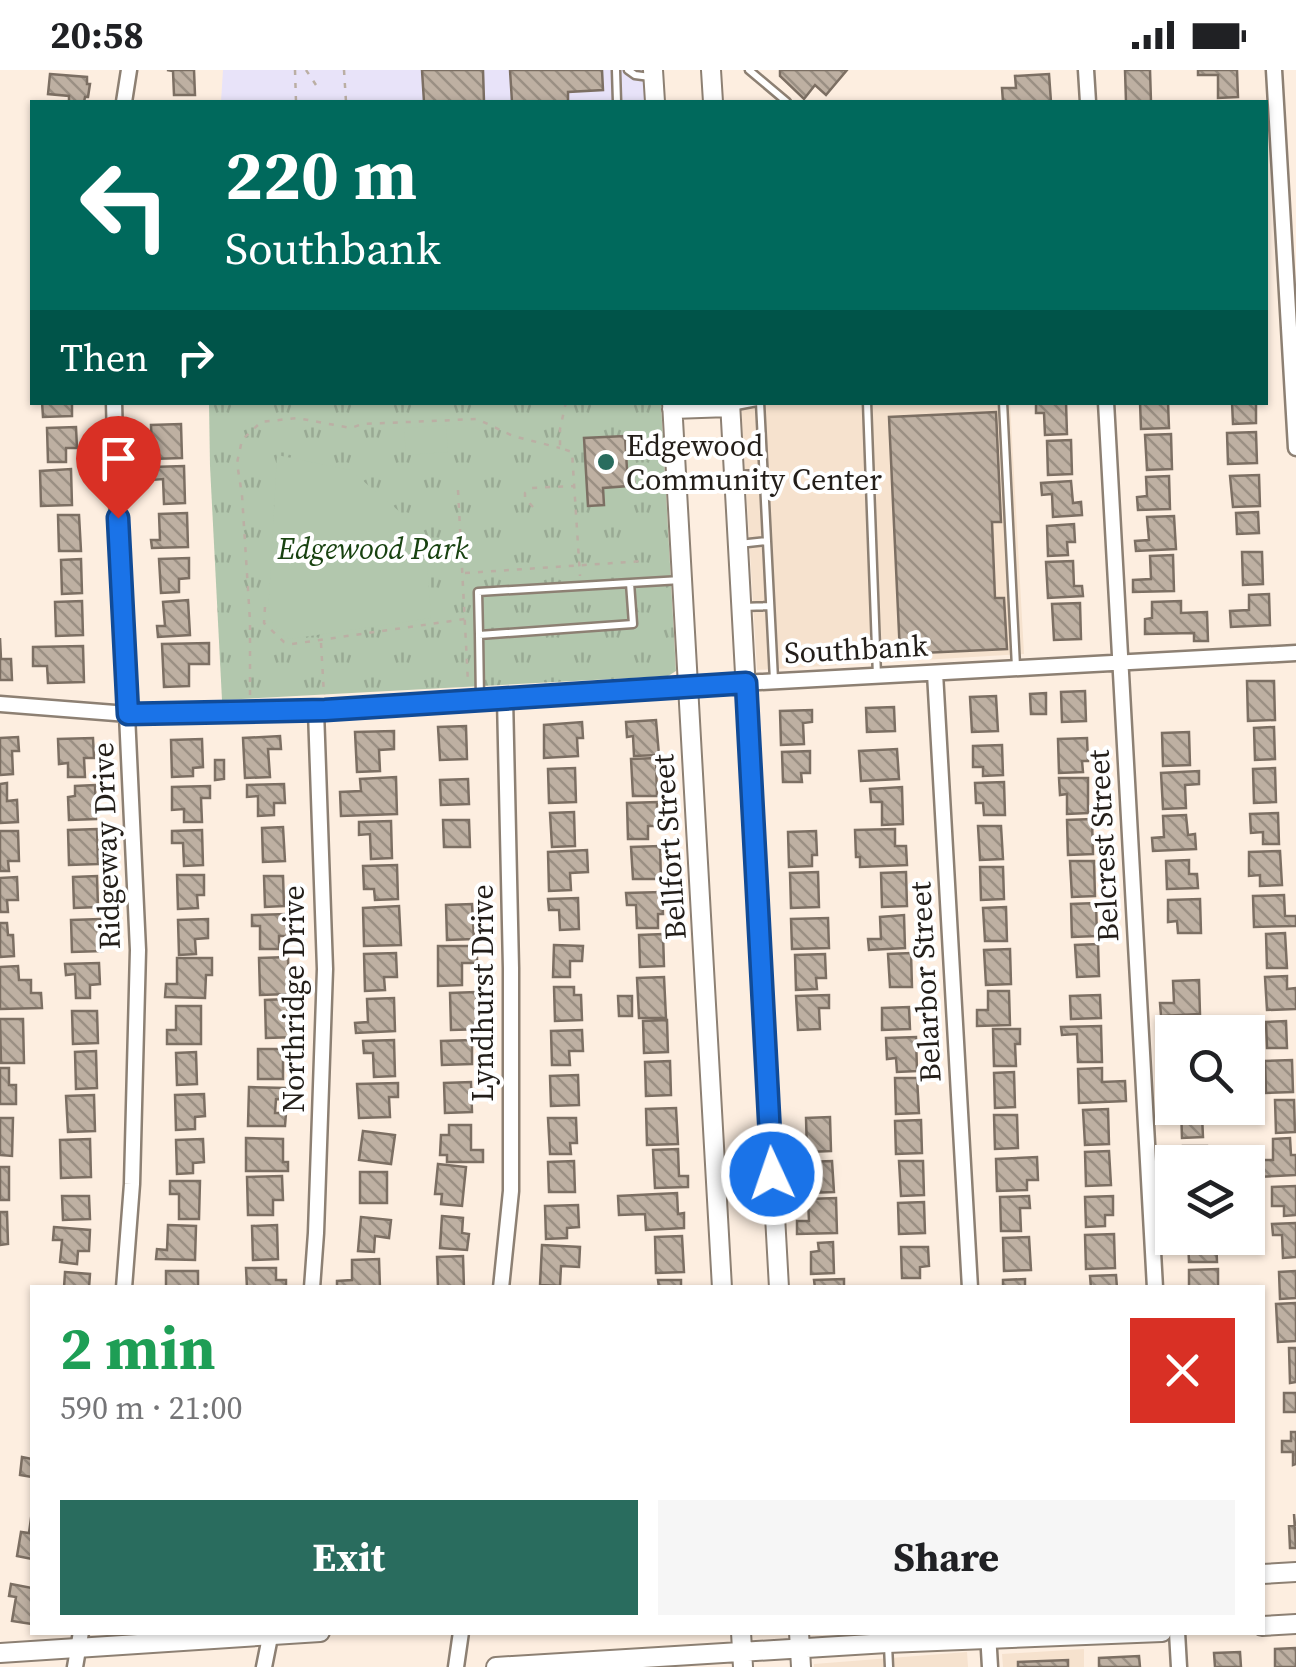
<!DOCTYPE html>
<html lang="en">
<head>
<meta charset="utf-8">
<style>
	:root { --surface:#fff; --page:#f6f6f6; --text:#202124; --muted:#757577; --accent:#296c5e }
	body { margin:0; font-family:"Source Serif 4",serif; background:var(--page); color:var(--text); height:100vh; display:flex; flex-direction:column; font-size:38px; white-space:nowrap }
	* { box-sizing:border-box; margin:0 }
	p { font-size:32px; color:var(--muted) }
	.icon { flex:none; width:55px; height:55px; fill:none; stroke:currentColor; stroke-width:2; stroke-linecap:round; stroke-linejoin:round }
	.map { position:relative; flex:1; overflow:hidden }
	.details { position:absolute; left:30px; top:1215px; width:1235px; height:350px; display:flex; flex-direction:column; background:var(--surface); border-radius:0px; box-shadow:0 2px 8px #0004 }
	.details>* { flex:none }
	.hud { position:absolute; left:30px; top:30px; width:1238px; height:305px; border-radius:0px; box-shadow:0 2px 8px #0004; background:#00695c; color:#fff; overflow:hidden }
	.tools { position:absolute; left:1155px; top:945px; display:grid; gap:20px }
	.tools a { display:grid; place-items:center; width:110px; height:110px; border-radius:0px; background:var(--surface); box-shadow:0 2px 8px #0004; font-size:50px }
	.pin { position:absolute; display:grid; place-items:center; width:85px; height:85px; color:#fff; margin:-102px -42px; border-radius:50% 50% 50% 0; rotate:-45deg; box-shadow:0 0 10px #0007 }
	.pin .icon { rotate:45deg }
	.me { position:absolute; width:110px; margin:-55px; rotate:357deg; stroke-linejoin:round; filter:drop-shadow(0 0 8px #0008) }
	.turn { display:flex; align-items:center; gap:35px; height:210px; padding:0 30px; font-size:45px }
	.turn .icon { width:130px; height:130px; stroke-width:2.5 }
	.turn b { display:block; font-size:70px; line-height:85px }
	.then { display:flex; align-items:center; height:95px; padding:0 30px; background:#0003; gap:20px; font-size:38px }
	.round { display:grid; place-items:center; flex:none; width:105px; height:105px; border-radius:0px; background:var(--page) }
	.summary { display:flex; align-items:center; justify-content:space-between; height:170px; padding:0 30px }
	h1 { font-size:60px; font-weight:700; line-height:75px; color:#1e9e55 }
	.primary-button { display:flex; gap:20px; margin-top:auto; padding:20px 30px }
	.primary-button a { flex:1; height:115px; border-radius:0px; background:var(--accent); color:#fff; font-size:40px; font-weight:700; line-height:115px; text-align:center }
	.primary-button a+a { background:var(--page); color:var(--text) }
	.status { display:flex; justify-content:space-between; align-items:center; height:70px; padding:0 50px; background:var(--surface); direction:ltr }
	.status svg { height:28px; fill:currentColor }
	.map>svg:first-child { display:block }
	.built { fill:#f6e2ce }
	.education { fill:#e8e3f9 }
	.grass { fill:url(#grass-tufts) }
	.pitch { fill:#b2c7ad }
	.building { fill:url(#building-back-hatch); stroke:#7c6f63; stroke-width:2.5 }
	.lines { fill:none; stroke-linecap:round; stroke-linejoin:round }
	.service-casing { stroke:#8d8073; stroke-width:11 }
	.minor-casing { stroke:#8d8073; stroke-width:19 }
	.secondary-casing { stroke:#8d8073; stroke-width:22 }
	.path { stroke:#bbafa4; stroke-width:2.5; stroke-dasharray:5 8; stroke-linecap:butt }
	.service { stroke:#fff; stroke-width:6 }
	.minor { stroke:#fff; stroke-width:14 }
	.secondary { stroke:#fff; stroke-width:18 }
	.route-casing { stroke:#114b97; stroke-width:25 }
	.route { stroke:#1a73e8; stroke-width:18 }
	.poi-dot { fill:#296c5e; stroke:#fff; stroke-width:4 }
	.labels { text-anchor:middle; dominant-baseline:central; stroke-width:8; stroke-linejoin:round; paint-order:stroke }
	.poi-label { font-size:30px; fill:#231e19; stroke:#fff; text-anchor:start }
	.park-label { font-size:30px; font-style:italic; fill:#184210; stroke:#fff }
	.street-label { font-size:30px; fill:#231e19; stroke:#fff }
</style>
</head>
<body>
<div class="status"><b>20:58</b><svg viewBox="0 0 49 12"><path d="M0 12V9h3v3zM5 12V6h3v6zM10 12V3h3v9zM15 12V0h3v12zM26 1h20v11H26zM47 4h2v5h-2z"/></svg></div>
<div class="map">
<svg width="1296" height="1597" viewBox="0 0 1296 1597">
	<defs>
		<pattern id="grass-tufts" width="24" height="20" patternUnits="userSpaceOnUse" patternTransform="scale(2.5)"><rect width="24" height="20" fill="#b2c7ad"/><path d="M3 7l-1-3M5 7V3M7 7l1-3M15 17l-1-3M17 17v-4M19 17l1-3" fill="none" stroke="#99aa94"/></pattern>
		<pattern id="building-back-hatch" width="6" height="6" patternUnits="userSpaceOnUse" patternTransform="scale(2.5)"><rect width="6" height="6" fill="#beb0a2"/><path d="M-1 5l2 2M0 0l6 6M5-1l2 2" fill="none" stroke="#9a8f83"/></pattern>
	</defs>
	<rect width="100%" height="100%" fill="#fdeee0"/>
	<!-- built -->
	<path class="built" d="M741 333H1010L1024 584 757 600Z
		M1084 1579V1597H1003L1002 1584Z
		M967 1582 968 1597H814V1594Z"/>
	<!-- education -->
	<path class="education" d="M223 0H646L648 32H221Z"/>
	<!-- grass -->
	<path class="grass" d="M209 333H661L676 601 668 606 222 630 210 396Z"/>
	<!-- pitch -->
	<path class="pitch" d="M446 355 448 382 406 385 404 358Z
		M277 385 350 400 425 463 431 548 290 569 281 565 268 546Z"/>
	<!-- building -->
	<path class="building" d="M167 0H194L195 25H174L173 1Z
		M422 0H483L484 32H424Z
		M510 0H602L603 20 568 22V32H512Z
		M780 0H847L826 25 815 15 804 29 780 6Z
		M1125 0H1150L1151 32H1126Z
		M1198 0H1237L1238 27 1218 28V5H1198Z
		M50 4 87 7V14H90L88 27H85L84 32H69V26L48 24Z
		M1049 4 1051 32H1003L1002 18H1016L1015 6Z
		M42 332H72V346L43 347Z
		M1036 332H1066L1067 364 1045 365 1044 343H1036Z
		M1140 332H1168L1169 358 1141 359Z
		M1232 332H1256V353L1233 354Z
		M996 342 1001 452H992L995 528H1004L1007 579 900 584 889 347Z
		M181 354 182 388 152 389 151 355Z
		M76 357 77 378H66V392H48L47 358Z
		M1256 362 1257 393 1228 394 1227 363Z
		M1171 364 1172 399 1147 400 1145 365Z
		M625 366 628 416 603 418 604 435 588 436 584 368Z
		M1071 370 1072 404 1048 405 1047 371Z
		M184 396 185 433 164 434 163 409 152 410V397Z
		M71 399 72 435 41 436 40 401Z
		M1259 405 1260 436 1233 437 1230 406Z
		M1169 406 1170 439 1138 440 1137 427 1147 426 1146 407Z
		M1071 411 1073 433 1081 432 1082 445 1053 447 1052 424 1042 425 1041 413Z
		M1258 442 1259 463 1237 464 1236 443Z
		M187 443 188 477 152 478 151 470H160L159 444Z
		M58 445H79L81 481H59Z
		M1174 446 1176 479 1136 481 1135 471 1149 470 1147 447Z
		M1074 454 1075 472H1067L1068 485 1048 486 1047 456Z
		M1242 482H1262L1263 514 1243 515Z
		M1173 485 1174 521 1133 522V510L1151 509 1150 486Z
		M189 488V508L179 509V522L161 523 159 489Z
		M81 489 82 523 62 524 61 490Z
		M1073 491 1074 516H1082L1083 526 1048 528 1046 492Z
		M1269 524 1270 555 1231 557 1230 541 1249 540V525Z
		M188 530 190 565 158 567 157 556H165L163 532Z
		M82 531 83 565 56 566 55 532Z
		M1181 531V543L1207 542 1208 571H1194V563L1145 564V549L1152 548V532Z
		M1080 533 1081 569 1054 570 1052 534Z
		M0 568 1 589H11L12 610H0Z
		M209 573V594H189V616L164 617 162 574Z
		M83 576 84 612 48 613 47 596H33V577Z
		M1247 611H1274L1275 650 1248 651Z
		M1085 621 1086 651 1062 652 1061 622Z
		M1046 623V644H1031L1030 624Z
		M996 626 998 661 972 662 970 627Z
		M894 637 895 661 867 662 866 638Z
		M812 640V652L803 653 804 674 781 675 780 641Z
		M656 650 659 685 634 686 633 666 627 667 626 652Z
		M582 652 583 668H577L578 686 544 688V655Z
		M466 656 467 689 440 690 438 657Z
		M1274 657 1275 689 1255 690 1254 658Z
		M394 661V679L379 680 380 701 357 702 355 662Z
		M1189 662 1190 695 1163 696 1162 663Z
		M280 666 281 679H268L270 707 245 708 243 668Z
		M18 667 19 681H12L13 704 0 705V668Z
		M93 668 94 688H84L85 707H68V693L59 694 58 669Z
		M1087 668 1088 691H1082L1083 702 1059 703 1058 669Z
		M202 669 203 697 193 698V706L172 707 171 670Z
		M1002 675 1003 705 983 706V697H973V676Z
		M897 679 899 709 861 711 859 681Z
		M810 681V703H801L802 712H783L782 682Z
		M656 688 657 726H633L631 689Z
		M215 690H224V709L215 710Z
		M575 698 576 732 549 733 548 699Z
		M1275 698 1276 732 1254 733 1253 699Z
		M1199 701V714L1185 715 1186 738 1163 739 1161 703Z
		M396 707 397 744 341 746 340 722 361 721 360 709Z
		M1059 708H1088V743L1067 744V724L1060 725Z
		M468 709 469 734 441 735 440 710Z
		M1004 712 1005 745H984L983 733H976L975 713Z
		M7 713V731L17 730 18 752 0 753V714Z
		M284 714 285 733H274V745L258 746V726L247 727V715Z
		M95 715 96 749 69 750 68 727 75 726V716Z
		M210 716V728H201L202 752H184V739L172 740V717Z
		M902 717 903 754 882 755V732H871L870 719Z
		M657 732V756H648V769H628L627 733Z
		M574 742 575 776 552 777 550 743Z
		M1278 743 1279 774H1263V762L1251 763 1250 744Z
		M1186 745 1188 765 1195 764 1196 779 1153 781 1152 768 1164 767 1163 746Z
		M1092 749 1093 784 1068 785 1067 750Z
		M443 750H469L470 777H444Z
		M391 751 392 788 371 789 370 764 359 765V752Z
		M978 756H1001L1003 789 980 790Z
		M283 757 285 791 263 792 262 758Z
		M97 759 98 794 69 795 68 760Z
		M895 759V776H906L907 795 860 797V787H856L855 760Z
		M202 760 203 795 184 796 183 773H172V761Z
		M0 761H18L19 791H8L9 801H0Z
		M816 761 817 785H812V796L789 797 788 762Z
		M660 776 661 809H633L631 777Z
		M587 780 588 802 570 803 571 820 549 821 548 782Z
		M1280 781 1282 815 1260 816V805L1249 806V782Z
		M1189 790V804H1197L1198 818 1167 819 1166 791Z
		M1070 791H1094L1095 826 1072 827Z
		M397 795 398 829 375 830 374 819H364L363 796Z
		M980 797H1003L1004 829 981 830Z
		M818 802 819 837 791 838 790 803Z
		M906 802 907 836 882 837 881 803Z
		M177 805H204V825H197L198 838 178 839Z
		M97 806 98 837 74 838 73 807Z
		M264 806H283L284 836 265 837Z
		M17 807 18 830H7L8 842H0V808Z
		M662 822 663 844H658V858H637L636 835H627L626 823Z
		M1284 825 1285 846H1296V856L1254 857 1253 826Z
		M578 828 579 859 560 860 559 840H549L548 829Z
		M1200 829 1201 863H1178L1177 851 1168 852V830Z
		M1096 833 1097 866 1072 867 1071 834Z
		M472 834 474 869 447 870 446 835Z
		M399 836 401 875 364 876 363 838Z
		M1006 837 1007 871H985L983 838Z
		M286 844 287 866H279V879H260V856H252V845Z
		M904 845 905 878 869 880 868 869H881L880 847Z
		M828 848 829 878 792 879 791 849Z
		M100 849 102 881 72 882 71 850Z
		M208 849V868L195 869 196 884 179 885 178 850Z
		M0 853H7L8 865H13L14 886 0 887Z
		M1285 863 1287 898H1267L1266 864Z
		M663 864 664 896 640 897 639 865Z
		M1098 874 1099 906 1077 907 1075 875Z
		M554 875 583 876 582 891H570V907H553Z
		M438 876H477V893H462V915L438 916Z
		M1010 879 1011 914 986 915 984 880Z
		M396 883 397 907H384L385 920 365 921 364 884Z
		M911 883 912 917H890L888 884Z
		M825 884 826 908H816L817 919 796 920 795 885Z
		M288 887 289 924 260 925 259 888Z
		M177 888H212V905H206L205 928 165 927 166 914H177Z
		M99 893 100 914 90 915V928H76L75 904 66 905 65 894Z
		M18 896 19 910H31V923H41L42 938 0 939V897Z
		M1287 906V919L1296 918V939L1267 940 1265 907Z
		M664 907 666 948H639L637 908Z
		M1199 910 1200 944 1161 946 1160 933H1174L1173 911Z
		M554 917H574V925H581L582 950 555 951Z
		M988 921H1009L1010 955 977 956V940H988Z
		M476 922 477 947 485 946 486 959 451 960 450 923Z
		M829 925V938H819L820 959 798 960 796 926Z
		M1100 925 1101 948 1071 949 1070 926Z
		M618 926H632V946H619Z
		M394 928 395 961 356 963 355 953 368 952 367 929Z
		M287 929 288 959H297V967L266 968 265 930Z
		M176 936H201V974H167V960H176Z
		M909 937 910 959 882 960V938Z
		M72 941H97L98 973 73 974Z
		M0 949H23L24 993H1Z
		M667 950 668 982 644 983 643 951Z
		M1200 950 1201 962H1175L1174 951Z
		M1286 951 1287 978H1267L1266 952Z
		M1101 956 1102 992H1078L1077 964 1062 965 1061 957Z
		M993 959H1020V974H1015L1016 996H994Z
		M582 960 583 981H569L570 995H552L551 961Z
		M916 967 917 1001 897 1002 896 988 887 989 886 968Z
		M394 970 395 1006 374 1007 373 983H364L363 971Z
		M472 970V994L442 995 441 971Z
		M1172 972V987H1158L1157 973Z
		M258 979H283V1009H258Z
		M96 981 97 1018 76 1019 75 982Z
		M196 982 197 1014 177 1015 176 983Z
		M1292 990 1293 1022 1266 1023 1265 991Z
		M670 991 671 1025 646 1026 645 992Z
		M0 998H9V1015H16V1034H0Z
		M1102 998V1012L1125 1011 1126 1031 1079 1033 1078 999Z
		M1014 1002 1015 1037 995 1038 994 1003Z
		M578 1005 579 1035 551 1036 550 1006Z
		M895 1008H917L919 1043 896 1044Z
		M471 1012 472 1042 445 1043 444 1013Z
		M398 1013V1027H389L390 1047 359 1048 357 1014Z
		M249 1017 287 1018V1030L276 1029 275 1043H286L285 1056H248Z
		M204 1024 205 1046 195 1047V1059L176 1060 175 1025Z
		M94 1025 95 1061 68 1062 66 1026Z
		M1275 1030H1294L1295 1062 1276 1063Z
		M676 1038 678 1074 647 1075 646 1039Z
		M1181 1038H1212V1045H1202L1203 1067 1182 1068Z
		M1108 1039 1109 1074 1085 1075 1083 1040Z
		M994 1045H1017L1018 1078 995 1079Z
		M830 1047 831 1081 807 1082 806 1048Z
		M0 1048H13L12 1086 0 1085Z
		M548 1048H576L577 1073H570L571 1084H550Z
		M921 1050 922 1083 896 1084 895 1051Z
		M449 1055H471V1080H483V1092H447V1085H440L441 1065H449Z
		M363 1061 395 1065 391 1094 359 1090Z
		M246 1068 283 1069V1092H288V1101H246Z
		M1290 1068 1291 1085H1296V1105L1258 1107 1257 1090H1273V1069Z
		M90 1069 91 1107 61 1108 60 1070Z
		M203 1069 204 1092 193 1093V1103L177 1104 176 1070Z
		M1183 1076H1207L1208 1092H1184Z
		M678 1079 679 1106H688V1117L655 1118 653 1080Z
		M1109 1081 1111 1115 1086 1116 1085 1082Z
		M1037 1087 1038 1110H1027V1120L997 1121 996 1089Z
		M574 1091 575 1122H549L548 1092Z
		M832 1091 834 1122 807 1123 806 1092Z
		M899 1091H923L924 1125 901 1126Z
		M438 1094 466 1097 462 1136 441 1134 442 1124H435Z
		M0 1097H9V1130H0Z
		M360 1102H387V1133H360Z
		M282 1106 283 1130H273V1145H248L247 1107Z
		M170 1111H200L199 1149H179V1124H170Z
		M1296 1116V1145L1284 1146V1136H1272V1117Z
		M677 1123 678 1144 684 1143V1158L646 1160 645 1144 619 1145 618 1126Z
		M62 1126H89L90 1149 63 1150Z
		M1029 1126 1030 1138H1020L1021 1161H1001L1000 1127Z
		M1113 1126V1145H1105V1156L1086 1157 1085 1127Z
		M836 1128 837 1163 797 1164V1151H809L808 1129Z
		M924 1132 925 1163 899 1164 898 1133Z
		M578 1135 579 1157 567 1158V1168L546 1169 545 1136Z
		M0 1142H7L8 1174 0 1175Z
		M442 1146 463 1148 462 1163 469 1164 467 1180 440 1178Z
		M361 1147 391 1150 389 1168 375 1166 374 1182 358 1181Z
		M1296 1153V1187L1283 1188 1282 1165H1273L1272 1154Z
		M168 1155 196 1156 195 1190 156 1189 157 1179 167 1180Z
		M277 1155 278 1189 253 1190 252 1156Z
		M54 1157 90 1160 89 1181H78L77 1194 60 1192 62 1170H53Z
		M1114 1164 1115 1198 1086 1199 1085 1165Z
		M682 1166 684 1202 656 1203 655 1167Z
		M1029 1167 1031 1200 1004 1201 1003 1168Z
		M1188 1168H1216L1217 1192H1189Z
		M833 1172 834 1203 811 1204V1182L819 1181 818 1173Z
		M542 1175 580 1177 579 1197 561 1196 560 1216 540 1215Z
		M901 1177H928L929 1196 920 1197V1208H902Z
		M463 1186 464 1218H438L437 1187Z
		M379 1189 380 1218H337V1211L352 1210V1190Z
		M246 1198H276V1210H286V1218H247Z
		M1218 1199V1218H1189V1200Z
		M166 1201H198V1218H166Z
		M1296 1201V1228L1280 1229 1279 1202Z
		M65 1202 90 1204 89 1218H64Z
		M1116 1205 1117 1218H1091L1090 1206Z
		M844 1209V1218H815L814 1210Z
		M1025 1209V1218H1003V1210Z
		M658 1210H681V1218H659Z
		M1296 1233V1271L1278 1272 1276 1234Z
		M1289 1278H1296V1312L1290 1313Z
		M1284 1323H1296V1342H1284Z
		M1291 1362H1296V1394L1293 1395V1382H1282V1371H1291Z
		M22 1387 32 1389V1407L20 1405Z
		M32 1441V1489L17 1486 21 1462 29 1463Z
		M1294 1444 1296 1478H1290L1289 1456 1295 1455Z
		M11 1514 32 1518V1554L12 1551 16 1527 9 1526Z
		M1296 1578V1597H1275V1579Z
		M1240 1582 1241 1597H1215L1214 1583Z
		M1139 1586 1140 1597H1099V1588Z
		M1068 1590V1597H1018V1592Z"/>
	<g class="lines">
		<!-- service casing -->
		<g class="service-casing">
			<path id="service" d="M616 0 617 32
				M628 0 635 5 650 7
				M749 0 787 32
				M760 332 774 610
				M867 332 877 606
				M1003 332 1016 597
				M731 337 757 332
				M735 405 764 404
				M739 474 767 471
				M630 513 633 554 479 565 478 522Z
				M630 513 681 510
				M742 537 770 536
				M479 565 480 629
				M888 1575 889 1597"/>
		</g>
		<!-- minor casing -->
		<g class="minor-casing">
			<path id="minor" d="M1086 0 1088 32
				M1274 0 1296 378
				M124 32 129 0
				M114 332 116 409 138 880 132 1114 124 1218
				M1106 332 1155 1218
				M935 603 970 1218
				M0 634 128 644 325 640 687 616 1296 583
				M312 1218 316 1163 325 899 316 641
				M501 1218 511 1121V898L505 628
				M1177 1562 1179 1597
				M988 1563 990 1597
				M75 1597 81 1562
				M264 1597 271 1562
				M456 1597 461 1562"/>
		</g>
		<!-- secondary casing -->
		<g class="secondary-casing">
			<path id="secondary" d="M653 0 655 32
				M711 0 713 32
				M672 332 722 1218
				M730 332 779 1218
				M672 339 730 337
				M1262 1504 1296 1502
				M1262 1556 1296 1554
				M741 1562 743 1597
				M799 1562 801 1597
				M0 1583 320 1562
				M496 1597 887 1573 1162 1562"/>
		</g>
		<!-- path -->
		<path class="path" d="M295 0 296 32
			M306 0 316 15
			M344 0 346 32
			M566 332 560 359V378L572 382 580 506
			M631 412 661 410
			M458 420 468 613
			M533 437 525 428V423L531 418 574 416
			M465 503 644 491
			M265 537 264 553 284 572 292 574 465 549
			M321 573 324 625
			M250 625V551L242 425 237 393 242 370 261 352 297 348 351 358 362 354 477 349 513 366 560 378"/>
		<!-- service -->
		<use href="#service" class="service"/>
		<!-- minor -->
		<use href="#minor" class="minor"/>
		<!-- secondary -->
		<use href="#secondary" class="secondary"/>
	</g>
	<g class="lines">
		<!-- route casing -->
		<g class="route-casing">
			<path id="route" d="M118 448 128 644 325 640 746 613 772 1104"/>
		</g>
		<!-- route -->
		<use href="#route" class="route"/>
	</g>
	<!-- markers -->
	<circle class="poi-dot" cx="606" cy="392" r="10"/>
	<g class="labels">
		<!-- poi labels -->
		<g class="poi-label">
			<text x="626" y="375">Edgewood<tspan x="626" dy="34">Community Center</tspan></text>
		</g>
		<!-- park labels -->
		<g class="park-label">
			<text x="373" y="478">Edgewood Park</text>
		</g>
		<!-- street labels -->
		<g class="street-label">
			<text transform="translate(856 579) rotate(-3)">Southbank</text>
			<text transform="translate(106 776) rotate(-92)">Ridgeway Drive</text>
			<text transform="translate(1103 776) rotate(-93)">Belcrest Street</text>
			<text transform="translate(669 777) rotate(-94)">Bellfort Street</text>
			<text transform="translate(925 912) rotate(-93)">Belarbor Street</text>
			<text transform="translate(482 923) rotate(-90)">Lyndhurst Drive</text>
			<text transform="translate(293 929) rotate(-90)">Northridge Drive</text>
		</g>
	</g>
</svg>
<div class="tools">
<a><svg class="icon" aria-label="search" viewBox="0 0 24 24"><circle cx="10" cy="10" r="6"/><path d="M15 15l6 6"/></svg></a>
<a><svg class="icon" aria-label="layers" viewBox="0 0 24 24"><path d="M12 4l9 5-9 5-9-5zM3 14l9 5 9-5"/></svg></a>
</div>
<div class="pin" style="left:118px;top:448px;background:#d93025"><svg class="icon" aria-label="arrive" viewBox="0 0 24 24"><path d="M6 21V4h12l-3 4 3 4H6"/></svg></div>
<svg class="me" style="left:772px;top:1104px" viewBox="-20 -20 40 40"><circle r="17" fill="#1a73e8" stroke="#fff" stroke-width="3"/><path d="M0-11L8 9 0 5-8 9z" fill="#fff"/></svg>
<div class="hud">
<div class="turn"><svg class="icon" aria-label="left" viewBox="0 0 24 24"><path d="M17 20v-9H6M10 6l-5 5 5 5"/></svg><div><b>220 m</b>Southbank</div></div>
<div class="then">Then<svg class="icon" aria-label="right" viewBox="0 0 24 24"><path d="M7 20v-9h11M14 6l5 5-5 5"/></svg></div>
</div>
<section class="details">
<div class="summary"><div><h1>2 min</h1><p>590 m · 21:00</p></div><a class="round" style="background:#d93025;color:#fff"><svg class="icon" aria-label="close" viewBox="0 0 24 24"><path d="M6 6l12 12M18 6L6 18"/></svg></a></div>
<div class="primary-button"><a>Exit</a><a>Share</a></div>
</section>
</div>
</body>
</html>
